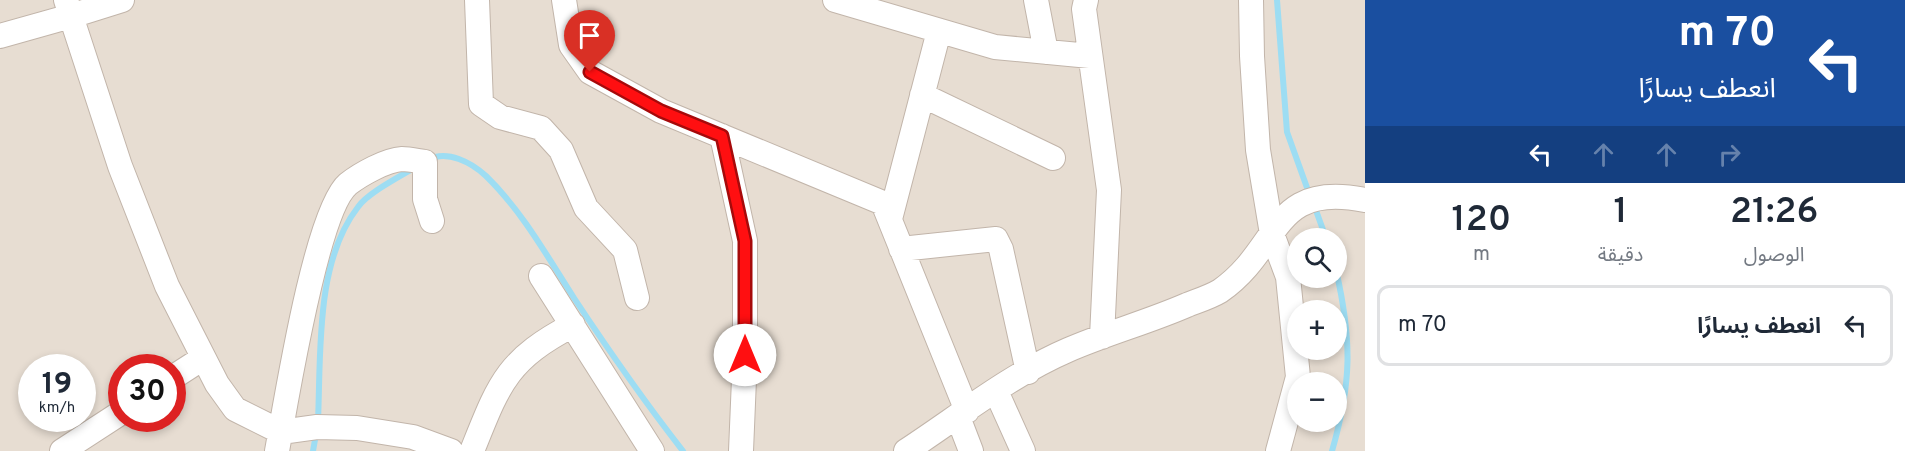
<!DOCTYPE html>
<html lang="ar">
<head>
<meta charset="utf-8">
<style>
	:root { --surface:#fff; --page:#f2f2f3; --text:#1f2937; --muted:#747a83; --line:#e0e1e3 }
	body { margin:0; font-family:Overpass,"Noto Sans Arabic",sans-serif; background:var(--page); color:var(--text); direction:rtl; height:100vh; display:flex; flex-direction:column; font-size:22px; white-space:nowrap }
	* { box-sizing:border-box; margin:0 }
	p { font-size:20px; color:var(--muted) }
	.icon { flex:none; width:33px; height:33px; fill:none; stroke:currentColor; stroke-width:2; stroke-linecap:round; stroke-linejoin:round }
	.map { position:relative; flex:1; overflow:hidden; direction:ltr }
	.panel { display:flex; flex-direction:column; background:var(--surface); width:540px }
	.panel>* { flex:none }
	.top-card { background:#1a4fa0; color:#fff; overflow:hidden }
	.tools { position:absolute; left:1287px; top:228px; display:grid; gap:12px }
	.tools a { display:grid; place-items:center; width:60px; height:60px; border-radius:50%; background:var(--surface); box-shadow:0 3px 9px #0003; font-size:30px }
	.speed { position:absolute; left:18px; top:354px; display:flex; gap:12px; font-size:30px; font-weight:700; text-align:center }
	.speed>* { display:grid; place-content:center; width:78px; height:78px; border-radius:50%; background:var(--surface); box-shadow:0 3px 9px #0003; line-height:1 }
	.speed small { font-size:15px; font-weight:400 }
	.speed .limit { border:9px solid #d22; background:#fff; color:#111 }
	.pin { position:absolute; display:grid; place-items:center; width:51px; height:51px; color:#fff; margin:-62px -26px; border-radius:50% 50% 50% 0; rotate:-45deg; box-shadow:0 0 6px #0007 }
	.pin .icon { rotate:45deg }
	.me { position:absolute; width:66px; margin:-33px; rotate:0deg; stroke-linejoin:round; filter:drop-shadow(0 0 4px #0008) }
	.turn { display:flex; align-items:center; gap:21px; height:126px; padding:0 30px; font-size:27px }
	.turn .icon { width:78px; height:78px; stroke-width:2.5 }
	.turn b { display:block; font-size:42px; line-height:51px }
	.lanes { display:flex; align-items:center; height:57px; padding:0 30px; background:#0003; justify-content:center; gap:30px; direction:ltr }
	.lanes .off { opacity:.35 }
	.eta { display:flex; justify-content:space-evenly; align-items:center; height:102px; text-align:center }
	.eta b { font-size:36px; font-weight:600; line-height:42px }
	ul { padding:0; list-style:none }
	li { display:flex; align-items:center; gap:18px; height:81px; margin:0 12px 9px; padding:0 18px; border:3px solid var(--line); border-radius:12px }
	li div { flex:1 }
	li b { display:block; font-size:22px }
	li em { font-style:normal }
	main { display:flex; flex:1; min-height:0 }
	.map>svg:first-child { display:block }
	.residential { fill:#e7ddd2; fill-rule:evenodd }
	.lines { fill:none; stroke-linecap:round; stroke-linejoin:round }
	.stream { stroke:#9dddf3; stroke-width:6 }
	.minor-casing { stroke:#c2b5aa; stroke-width:26 }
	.minor { stroke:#fff; stroke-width:24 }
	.route-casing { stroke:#a60a0b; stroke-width:15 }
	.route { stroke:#ff0f11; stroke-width:10 }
</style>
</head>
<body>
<main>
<section class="panel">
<div class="top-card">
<div class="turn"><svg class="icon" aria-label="left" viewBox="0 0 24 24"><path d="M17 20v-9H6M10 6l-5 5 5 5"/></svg><div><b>70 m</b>انعطف يسارًا</div></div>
<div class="lanes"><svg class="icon" aria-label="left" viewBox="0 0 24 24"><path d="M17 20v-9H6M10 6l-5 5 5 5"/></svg><svg class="icon off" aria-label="ahead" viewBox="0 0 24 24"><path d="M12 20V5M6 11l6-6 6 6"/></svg><svg class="icon off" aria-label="ahead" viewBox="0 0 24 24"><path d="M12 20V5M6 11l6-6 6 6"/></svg><svg class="icon off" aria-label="right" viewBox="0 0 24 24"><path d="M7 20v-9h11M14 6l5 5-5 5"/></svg></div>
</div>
<div class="eta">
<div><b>21:26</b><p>الوصول</p></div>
<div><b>1</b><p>دقيقة</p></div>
<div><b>120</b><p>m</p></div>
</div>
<ul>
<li><svg class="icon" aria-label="left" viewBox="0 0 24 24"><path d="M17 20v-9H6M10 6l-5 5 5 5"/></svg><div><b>انعطف يسارًا</b></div><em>70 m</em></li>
</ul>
</section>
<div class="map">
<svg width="1365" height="451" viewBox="0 0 1365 451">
	<rect width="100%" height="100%" fill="#f3ece4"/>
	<!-- residential -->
	<path class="residential" d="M0 0H1365V451H0ZM1298 238H1336V278H1298ZM1298 310H1336V350H1298ZM32 368H82V418H32ZM122 368H172V418H122ZM1298 382H1336V422H1298Z"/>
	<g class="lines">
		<!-- stream -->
		<path class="stream" d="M1277 0 1287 132 1310 196
			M428 160C447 149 472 163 486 176 522 211 547 256 574 298 609 351 644 401 683 451
			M1314 205 1326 238
			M318 421C321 354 315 262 358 207 368 193 399 177 414 168
			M313 451 316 434
			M1332 451C1352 382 1352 340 1336 270"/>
		<!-- minor casing -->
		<g class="minor-casing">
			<path id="minor" d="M122 0 71 16 120 166 167 286 217 384 235 409 281 432 317 427 357 428 413 437 451 451
				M477 0 481 104 500 117 541 128 561 150 586 208 625 250 637 298
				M564 0 571 45 590 72 661 111 883 203 967 411
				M835 0 995 47 1090 56
				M1036 0 1046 52
				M1086 0 1084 9 1109 190 1102 337
				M1251 0 1252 56 1258 150 1272 234 1288 277 1298 377 1278 451
				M0 36 71 16 66 0
				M922 95 1053 158
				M722 136 745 241V355L741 451
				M890 219 939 31
				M901 249 996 239 1001 249 1028 372
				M541 276 652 451
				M172 378 203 358
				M996 391 1023 451
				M958 417 971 451
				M62 451 122 412
				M277 451C286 402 316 211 348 184 361 174 386 160 402 159 409 159 418 161 425 162V199L432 221
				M472 451C499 384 506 360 573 325
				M906 451C958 417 1010 375 1068 350 1107 333 1148 322 1187 305 1197 301 1210 297 1220 291 1282 248 1270 181 1365 200"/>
		</g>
		<!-- minor -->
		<use href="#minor" class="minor"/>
	</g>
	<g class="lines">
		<!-- route casing -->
		<g class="route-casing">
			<path id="route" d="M590 72 661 111 722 136 745 241V355"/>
		</g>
		<!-- route -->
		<use href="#route" class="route"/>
	</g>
</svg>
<div class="tools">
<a><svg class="icon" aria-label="search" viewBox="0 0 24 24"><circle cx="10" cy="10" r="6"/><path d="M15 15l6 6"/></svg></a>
<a>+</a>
<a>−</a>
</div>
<div class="speed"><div>19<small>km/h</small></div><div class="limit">30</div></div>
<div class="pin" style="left:590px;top:72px;background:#d93025"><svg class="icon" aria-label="arrive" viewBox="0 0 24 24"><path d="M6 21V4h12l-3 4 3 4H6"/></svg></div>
<svg class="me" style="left:745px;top:355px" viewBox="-20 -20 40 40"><circle r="19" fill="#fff"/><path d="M0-13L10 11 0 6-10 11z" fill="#ff0f11"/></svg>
</div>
</main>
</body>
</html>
